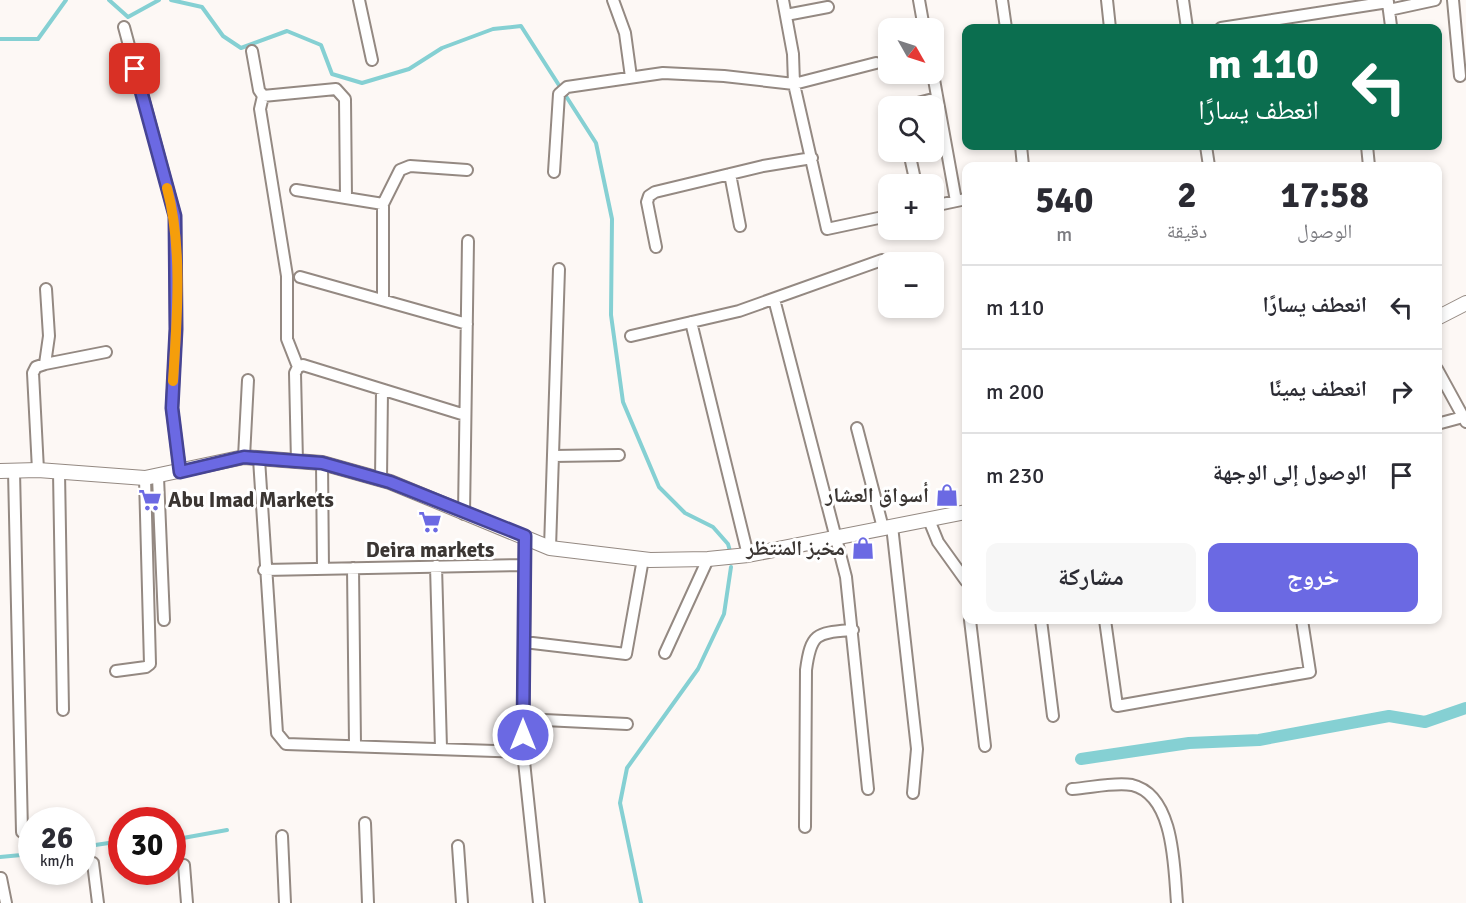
<!DOCTYPE html>
<html lang="ar">
<head>
<meta charset="utf-8">
<style>
	:root { --surface:#fff; --page:#f7f7f7; --text:#2b2b33; --muted:#7c7c81; --line:#e1e1e2; --accent:#6b69e3 }
	body { margin:0; font-family:Signika,"Noto Naskh Arabic",sans-serif; background:var(--page); color:var(--text); direction:rtl; height:100vh; display:flex; flex-direction:column; font-size:22px; white-space:nowrap }
	* { box-sizing:border-box; margin:0 }
	p { font-size:20px; color:var(--muted) }
	.icon { flex:none; width:33px; height:33px; fill:none; stroke:currentColor; stroke-width:2; stroke-linecap:round; stroke-linejoin:round }
	.map { position:relative; flex:1; overflow:hidden; direction:ltr }
	.details { position:absolute; left:962px; top:162px; width:480px; height:462px; display:flex; flex-direction:column; background:var(--surface); border-radius:12px; box-shadow:0 3px 9px #0003; direction:rtl }
	.details>* { flex:none }
	.guide { position:absolute; left:962px; top:24px; width:480px; height:126px; border-radius:12px; box-shadow:0 3px 9px #0003; direction:rtl; background:#0b6e4f; color:#fff; overflow:hidden }
	.needle { width:39px; rotate:129deg }
	.controls { position:absolute; left:878px; top:18px; display:grid; gap:12px }
	.controls a { display:grid; place-items:center; width:66px; height:66px; border-radius:12px; background:var(--surface); box-shadow:0 3px 9px #0003; font-size:30px }
	.speed { position:absolute; left:18px; top:807px; display:flex; gap:12px; font-size:30px; font-weight:700; text-align:center }
	.speed>* { display:grid; place-content:center; width:78px; height:78px; border-radius:50%; background:var(--surface); box-shadow:0 3px 9px #0003; line-height:1 }
	.speed small { font-size:15px; font-weight:400 }
	.speed .limit { border:9px solid #d22; background:#fff; color:#111 }
	.pin { position:absolute; display:grid; place-items:center; width:51px; height:51px; color:#fff; margin:-26px; border-radius:12px; box-shadow:0 3px 9px #0006 }
	.me { position:absolute; width:66px; margin:-33px; rotate:0deg; stroke-linejoin:round; filter:drop-shadow(0 0 4px #0008) }
	.turn { display:flex; align-items:center; gap:21px; height:126px; padding:0 24px; font-size:27px }
	.turn .icon { width:78px; height:78px; stroke-width:2.5 }
	.turn b { display:block; font-size:42px; line-height:51px }
	.eta { display:flex; justify-content:space-evenly; align-items:center; height:102px; text-align:center }
	.eta b { font-size:36px; font-weight:700; line-height:42px }
	.cta { display:flex; gap:12px; margin-top:auto; padding:12px 24px }
	.cta a { flex:1; height:69px; border-radius:12px; background:var(--accent); color:#fff; font-size:24px; font-weight:700; line-height:69px; text-align:center }
	.cta a+a { background:var(--page); color:var(--text) }
	ul { padding:0; list-style:none }
	li { display:flex; align-items:center; gap:18px; height:84px; padding:0 24px; border-top:2px solid var(--line) }
	li div { flex:1 }
	li b { display:block; font-size:22px }
	li em { font-style:normal }
	.map>svg:first-child { display:block }
	.lines { fill:none; stroke-linecap:round; stroke-linejoin:round }
	.stream { stroke:#85d0d3; stroke-width:4 }
	.canal { stroke:#85d0d3; stroke-width:12 }
	.minor-casing { stroke:#948982; stroke-width:14 }
	.tertiary-casing { stroke:#948982; stroke-width:16 }
	.minor { stroke:#fff; stroke-width:10 }
	.tertiary { stroke:#fff; stroke-width:14 }
	.route-casing { stroke:#464494; stroke-width:15 }
	.route { stroke:#6b69e3; stroke-width:10 }
	.slow { stroke:#f59e0b; stroke-width:10 }
	.labels { text-anchor:middle; dominant-baseline:central; stroke-width:6; stroke-linejoin:round; paint-order:stroke }
	.poi-label { font-size:21px; font-weight:bold; fill:#3b3633; stroke:#fff; text-anchor:end }
</style>
</head>
<body>
<div class="map">
<svg width="1466" height="903" viewBox="0 0 1466 903">
	<rect width="100%" height="100%" fill="#fdf8f5"/>
	<g class="lines">
		<!-- stream -->
		<path class="stream" d="M109 0 128 17 159 0
			M171 0 202 7 223 36 241 48 287 31 321 45 332 74 362 83 409 69 442 48 493 29 521 26 596 143 612 219 611 315 623 402 659 487 685 513 713 527 728 544 730 551
			M0 39H38L66 0
			M172 840 227 830
			M82 847 122 841
			M0 857 32 854
			M641 903 620 803 627 768 698 669 724 614 731 567"/>
		<!-- canal -->
		<path class="canal" d="M1081 759 1189 743 1259 740 1389 716 1425 722 1466 708"/>
		<!-- minor casing -->
		<g class="minor-casing">
			<path id="minor" d="M359 0 372 60
				M613 0 625 33 631 77
				M783 0 793 54 794 84 827 229 888 216
				M919 0 924 28
				M1002 0 1006 28
				M1107 0 1110 28
				M1183 0 1187 28
				M1453 0 1460 76
				M1388 3 1391 26 1389 28
				M1389 10 1435 0
				M786 15 828 7
				M124 27 175 216 176 329 172 408 180 472
				M1221 28 1388 2
				M252 51 259 90 263 96 336 89 345 99 346 198
				M933 74 956 201
				M263 96 260 109 287 276V339L298 367
				M906 106 937 98
				M1021 146 1023 166
				M1206 146 1209 166
				M1367 146 1369 166
				M909 152 916 184
				M554 172 559 94 567 87 663 73 724 76 794 84 876 63
				M730 174 740 226
				M296 190 383 204
				M933 206 966 199
				M656 247 647 202 649 196 655 192 763 166 812 158
				M300 277 467 324
				M774 299 846 577 868 789
				M383 300V204L400 170 410 166 467 170
				M691 322 748 555
				M631 336 739 311 882 260
				M45 364 49 336 46 289
				M1437 369 1466 422
				M1437 424 1463 417
				M857 428 883 528
				M553 456 619 455
				M244 457 248 380
				M259 459 277 733 286 744 523 752
				M297 462 295 373 298 367 303 365 465 415
				M322 463 323 569
				M38 470 33 373 36 367 45 364 106 352
				M14 471 22 832
				M59 472 63 710
				M158 477 164 620
				M381 480 382 390
				M464 514 468 241
				M929 520 938 542 966 581
				M892 526 917 749 913 793
				M525 536 523 752 539 903
				M550 548 559 269
				M436 566 441 748
				M353 568 355 745
				M264 570 524 565
				M970 620 985 746
				M1041 620 1053 716
				M1105 620 1117 706 1310 672 1302 620
				M524 642 626 654 643 559
				M665 653 708 559
				M116 671 146 667 150 664 145 478
				M523 719 627 724
				M1072 789C1090 788 1113 782 1132 785 1175 795 1174 869 1177 903
				M365 823 368 903
				M805 827 806 670C811 632 817 633 853 630
				M282 836 285 903
				M458 846 462 903
				M93 863 98 903
				M184 865 187 903
				M1 878 6 903"/>
		</g>
		<!-- tertiary casing -->
		<g class="tertiary-casing">
			<path id="tertiary" d="M1437 318 1466 303
				M0 471 38 470 145 478 244 457 322 463 390 482 550 548 650 560 708 559 748 555 966 512"/>
		</g>
		<!-- minor -->
		<use href="#minor" class="minor"/>
		<!-- tertiary -->
		<use href="#tertiary" class="tertiary"/>
	</g>
	<g class="lines">
		<!-- route casing -->
		<g class="route-casing">
			<path id="route" d="M135 69 175 216 176 329 172 408 180 472 244 457 322 463 390 482 525 536 523 735"/>
		</g>
		<!-- route -->
		<use href="#route" class="route"/>
		<!-- slow -->
		<path class="slow" d="M167 188C183 247 177 320 173 381"/>
	</g>
	<!-- icons -->
	<defs>
		<g id="shop-bare" transform="scale(1.8)"><path d="M-5-2.5h2.3a2.7 3.5 0 0 1 5.4 0H5L5.5 6h-11ZM-1.5-2.5h3a1.5 2.3 0 0 0-3 0Z" fill="#6b69e3" stroke="#fff" stroke-width="2.5" paint-order="stroke"/></g>
		<g id="supermarket-bare" transform="scale(1.8)"><path d="M-6-5.5h2.5l.6 2H6L4.5 2H-2.5L-4.4-4H-6ZM-1.5 3.2a1.3 1.3 0 1 0 .1 0ZM3 3.2a1.3 1.3 0 1 0 .1 0Z" fill="#6b69e3" stroke="#fff" stroke-width="2.5" paint-order="stroke"/></g>
	</defs>
	<g fill-rule="evenodd">
		<use href="#shop-bare" x="947" y="495"/>
		<use href="#supermarket-bare" x="150" y="500"/>
		<use href="#supermarket-bare" x="430" y="522"/>
		<use href="#shop-bare" x="863" y="548"/>
	</g>
	<g class="labels">
		<!-- poi labels -->
		<g class="poi-label">
			<text x="929" y="495">أسواق العشار</text>
			<text x="168" y="500" text-anchor="start">Abu Imad Markets</text>
			<text x="845" y="548">مخبز المنتظر</text>
			<text x="430" y="550" text-anchor="middle">Deira markets</text>
		</g>
	</g>
</svg>
<div class="controls">
<a><svg class="needle" viewBox="-14 -14 28 28"><path d="M0-13l5 13h-10z" fill="#e53935"/><path d="M0 13l5-13h-10z" fill="#7c7c81"/></svg></a>
<a><svg class="icon" aria-label="search" viewBox="0 0 24 24"><circle cx="10" cy="10" r="6"/><path d="M15 15l6 6"/></svg></a>
<a>+</a>
<a>−</a>
</div>
<div class="speed"><div>26<small>km/h</small></div><div class="limit">30</div></div>
<div class="pin" style="left:135px;top:69px;background:#d93025"><svg class="icon" aria-label="arrive" viewBox="0 0 24 24"><path d="M6 21V4h12l-3 4 3 4H6"/></svg></div>
<svg class="me" style="left:523px;top:735px" viewBox="-20 -20 40 40"><circle r="17" fill="#6b69e3" stroke="#fff" stroke-width="3"/><path d="M0-11L8 9 0 5-8 9z" fill="#fff"/></svg>
<div class="guide">
<div class="turn"><svg class="icon" aria-label="left" viewBox="0 0 24 24"><path d="M17 20v-9H6M10 6l-5 5 5 5"/></svg><div><b>110 m</b>انعطف يسارًا</div></div>
</div>
<section class="details">
<div class="eta">
<div><b>17:58</b><p>الوصول</p></div>
<div><b>2</b><p>دقيقة</p></div>
<div><b>540</b><p>m</p></div>
</div>
<ul>
<li><svg class="icon" aria-label="left" viewBox="0 0 24 24"><path d="M17 20v-9H6M10 6l-5 5 5 5"/></svg><div><b>انعطف يسارًا</b></div><em>110 m</em></li>
<li><svg class="icon" aria-label="right" viewBox="0 0 24 24"><path d="M7 20v-9h11M14 6l5 5-5 5"/></svg><div><b>انعطف يمينًا</b></div><em>200 m</em></li>
<li><svg class="icon" aria-label="arrive" viewBox="0 0 24 24"><path d="M6 21V4h12l-3 4 3 4H6"/></svg><div><b>الوصول إلى الوجهة</b></div><em>230 m</em></li>
</ul>
<div class="cta"><a>خروج</a><a>مشاركة</a></div>
</section>
</div>
</body>
</html>
